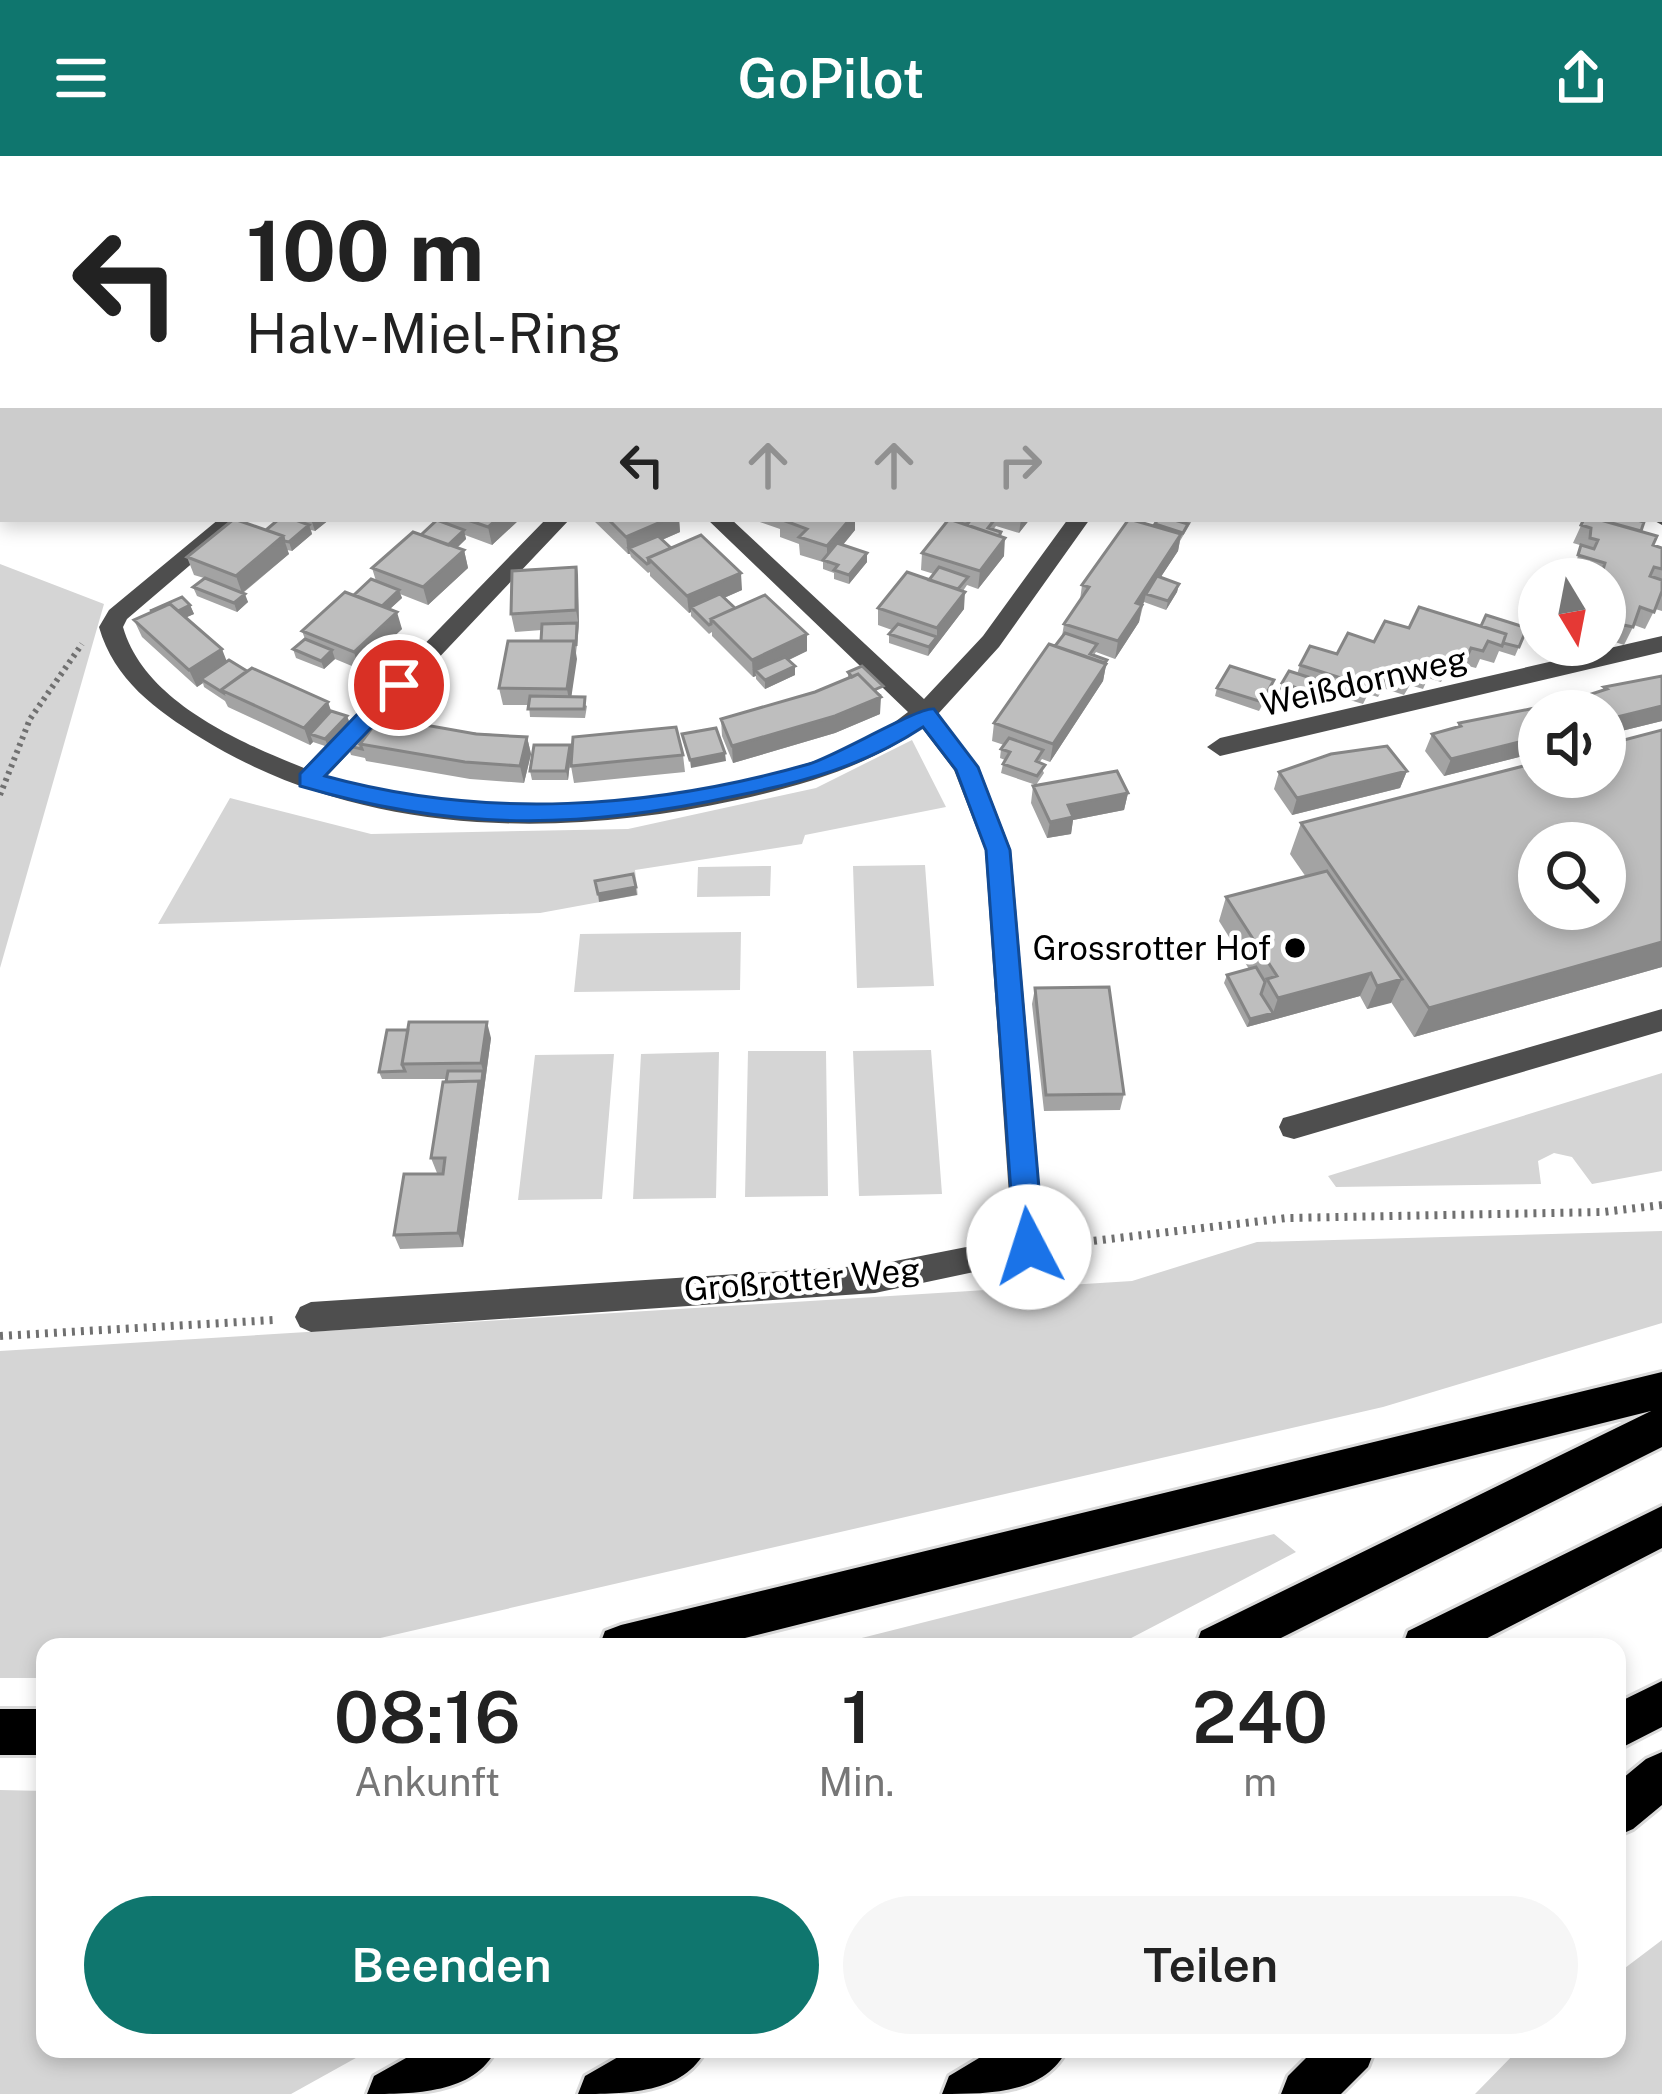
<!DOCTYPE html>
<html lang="de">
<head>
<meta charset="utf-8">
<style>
	:root { --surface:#fff; --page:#f6f6f6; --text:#222; --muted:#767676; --accent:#0f766e }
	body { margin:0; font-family:"Public Sans",sans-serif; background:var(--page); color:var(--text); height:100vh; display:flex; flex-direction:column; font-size:45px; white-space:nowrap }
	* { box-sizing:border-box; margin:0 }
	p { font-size:39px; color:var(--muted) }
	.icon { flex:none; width:66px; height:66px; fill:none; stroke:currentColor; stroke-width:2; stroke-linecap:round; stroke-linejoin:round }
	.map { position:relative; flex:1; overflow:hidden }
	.side { position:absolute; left:36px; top:1482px; width:1590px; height:420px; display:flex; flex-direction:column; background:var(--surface); border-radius:24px; box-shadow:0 6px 18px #0003 }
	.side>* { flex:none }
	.hud { position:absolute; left:0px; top:0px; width:1662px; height:366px; box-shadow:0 6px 18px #0003; background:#fff; color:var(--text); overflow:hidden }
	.needle { width:78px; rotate:170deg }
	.tools { position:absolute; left:1518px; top:402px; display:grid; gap:24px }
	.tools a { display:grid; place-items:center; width:108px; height:108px; border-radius:50%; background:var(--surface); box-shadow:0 6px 18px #0003; font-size:60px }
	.pin { position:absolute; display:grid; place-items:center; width:102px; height:102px; color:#fff; margin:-51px; border:6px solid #fff; border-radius:50%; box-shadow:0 3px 12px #0007 }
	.me { position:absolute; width:132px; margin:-66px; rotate:355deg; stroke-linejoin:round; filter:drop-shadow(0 0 9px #0008) }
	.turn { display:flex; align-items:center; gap:42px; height:252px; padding:0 48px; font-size:54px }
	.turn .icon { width:156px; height:156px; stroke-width:2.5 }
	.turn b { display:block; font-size:84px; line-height:102px }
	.lanes { display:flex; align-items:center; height:114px; padding:0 48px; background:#0003; justify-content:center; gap:60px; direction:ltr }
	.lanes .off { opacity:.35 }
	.eta { display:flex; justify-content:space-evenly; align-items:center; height:204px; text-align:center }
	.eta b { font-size:72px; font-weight:600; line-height:84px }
	.cta { display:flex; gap:24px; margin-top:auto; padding:24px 48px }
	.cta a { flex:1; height:138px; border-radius:72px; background:var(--accent); color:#fff; font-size:48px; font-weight:600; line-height:138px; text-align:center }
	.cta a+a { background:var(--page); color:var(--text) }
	header { display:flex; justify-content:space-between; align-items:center; height:156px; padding:0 48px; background:var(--accent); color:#fff; font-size:54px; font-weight:600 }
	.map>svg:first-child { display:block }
	.green { fill:#d5d5d5 }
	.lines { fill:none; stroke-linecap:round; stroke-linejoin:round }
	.major-casing { stroke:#dbdbdb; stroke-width:6 }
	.highway-casing { stroke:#dbdbdb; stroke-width:6 }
	.path-far1 { stroke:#707070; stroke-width:6; stroke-dasharray:3 4.5; stroke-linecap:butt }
	.path { stroke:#707070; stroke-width:8; stroke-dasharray:3 6; stroke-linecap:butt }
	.minor { fill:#4e4e4e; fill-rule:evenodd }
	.major { fill:#000; fill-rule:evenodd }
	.highway { fill:#000; fill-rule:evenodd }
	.wall { fill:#a3a3a3 }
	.shaded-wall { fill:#858585 }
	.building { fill:#bebebe; stroke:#858585; stroke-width:3; fill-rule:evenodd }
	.route { fill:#1a73e8; stroke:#114b97; stroke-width:3 }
	.poi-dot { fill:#000; stroke:#fff; stroke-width:4.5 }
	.labels { text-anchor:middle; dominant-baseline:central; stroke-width:9; stroke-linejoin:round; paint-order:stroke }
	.street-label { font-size:33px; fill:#000; stroke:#fff }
	.poi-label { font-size:33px; fill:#000; stroke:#fff; text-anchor:end }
</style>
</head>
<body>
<header><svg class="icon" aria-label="menu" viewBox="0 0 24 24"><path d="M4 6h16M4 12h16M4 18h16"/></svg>GoPilot<svg class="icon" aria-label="share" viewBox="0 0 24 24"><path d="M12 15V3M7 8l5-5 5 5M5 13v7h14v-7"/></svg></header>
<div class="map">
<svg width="1662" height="1938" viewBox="0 0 1662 1938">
	<rect width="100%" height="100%" fill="#fff"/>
	<!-- green -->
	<path class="green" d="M0 408 104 448 0 812Z
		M912 584 946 651 805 679 802 688 635 714 638 739 540 757 158 768 230 642 371 678 628 673 816 632Z
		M925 709 934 830 857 832 853 710Z
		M771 710 770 740 697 741 698 711Z
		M741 776 740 834 574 836 580 778Z
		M931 894 942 1038 859 1040 853 895Z
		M748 895H826L828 1040 745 1041Z
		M719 896 716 1042 633 1043 641 898Z
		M614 898 602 1043 518 1044 535 899Z
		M1662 917V1015L1592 1028 1572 1001 1554 997 1538 1005 1541 1028 1336 1031 1328 1020Z
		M1662 1075V1167L1383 1251 376 1483 332 1491H45V1522H0V1195L1132 1125 1257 1086Z
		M1274 1378 1296 1396 1114 1491H826Z
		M0 1634 45 1635V1893H372L291 1938H0Z
		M1662 1784V1938H1475L1519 1893H1617V1818Z"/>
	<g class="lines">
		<!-- major casing -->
		<g class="major-casing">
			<path id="major" d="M223 0H249L221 3Z
				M3 68V80L0 81V69Z"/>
		</g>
		<!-- highway casing -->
		<g class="highway-casing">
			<path id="highway" d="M1662 1216V1291L1263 1491H1195L1201 1475 1651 1255 709 1491H599L605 1475 621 1469Z
				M1662 1350V1392L1470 1491H1402L1408 1475Z
				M1662 1525V1571L1617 1594V1547Z
				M0 1553H45V1599H0Z
				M1662 1596V1649L1633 1673 1617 1680V1627L1646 1603Z
				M422 1893H496C475 1938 413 1938 367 1938L374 1920Z
				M632 1893H706C685 1938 624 1938 578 1938L585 1920Z
				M994 1893H1067C1046 1938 988 1938 942 1938L949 1920Z
				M1315 1893H1375L1368 1911 1341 1938H1281L1288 1920Z"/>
		</g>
		<!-- path-far1 -->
		<path class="path-far1" d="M0 639 30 563 82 488"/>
		<!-- path -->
		<path class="path" d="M1067 1088 1287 1062 1603 1056 1662 1049
			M0 1180 274 1164"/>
		<!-- minor -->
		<path class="minor" d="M379 0H397L399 3H381Z
			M679 0H699L677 3Z
			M960 0H979L958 3Z
			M1336 0H1360L1334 3Z
			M1659 351 1662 352V369L1651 363H1659Z
			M219 363H244L127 463 123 471C144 545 239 586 304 612L546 363H570L326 621C464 657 599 655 738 625 799 612 858 596 908 556L707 363H731L924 543 983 480 1068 363H1090L999 491 938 558 979 611 1011 694 1045 1092 1040 1102 875 1137 311 1176 300 1171 295 1161 300 1151 311 1146 875 1109 1012 1082 985 694 954 614 922 572C866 611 804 629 737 644 558 683 361 681 201 582 156 554 114 524 99 471L109 454Z
			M1662 480V496L1220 600 1207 591 1220 582Z
			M1662 853V875L1294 983 1283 980 1279 971 1283 962 1294 959Z"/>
		<!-- major -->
		<use href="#major" class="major"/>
		<!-- highway -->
		<use href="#highway" class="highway"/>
	</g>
	<!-- wall -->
	<path class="wall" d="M729 0H791V3H729Z
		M279 363H330L315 375 311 374 312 378 292 395 287 394 289 398 243 437 248 446 237 456 197 440 193 431 204 422 194 419 187 401 266 374Z
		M440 363H520L492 389 465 379 466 383 457 392 464 394 468 412 428 449 400 438 402 442 390 453 402 473 359 513 335 503 324 513 296 502 293 493 305 483 302 475 376 425 372 412 441 366Z
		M592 363H679L680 376 662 384 671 392 742 434 724 442 735 452 807 478V495L789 504 795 510V519L765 533 756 523V520L753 521 712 480V476L709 478 691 460V456L689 457 650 420V416L648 417 631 401 630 398H628Z
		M757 363H855V374L843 389 867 397V406L849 428 834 423V417L823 413V406L800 399 799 388 780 381V373L757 365Z
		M958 363H1030L1019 377 996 370 993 374 1001 376 1004 400 978 433 967 429 963 435 964 453 928 500 889 487V478L892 474 878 469V452L929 424 934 418 921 414 922 397 958 366Z
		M1152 363H1193L1180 385 1178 395 1160 422 1179 428 1177 436 1166 454 1144 446 1139 466 1115 503 1096 496 1094 499 1107 504 1103 525 1050 606 1042 603 1039 607 1044 617 1036 629 1001 617 1003 608 1005 604 1000 602 1001 593 1004 589 992 585 994 567 1062 480 1064 468 1080 444 1082 429 1154 370 1157 364Z
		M1584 363 1641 375 1653 389 1662 392V455L1655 453 1645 473 1634 469 1624 489 1612 485 1608 495 1588 489H1605V423L1585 421 1570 417 1583 390 1573 387Z
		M577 410 579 471 571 541 587 550 585 562 530 561 529 549H503L499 532 541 485 542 474 515 476 511 458Z
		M190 449 194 458 186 461 227 505 331 555 347 560 350 568 328 591 313 586 310 589 228 551 225 545 204 531 203 527 197 531 142 481 134 464 150 457Z
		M1539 460V485L1535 484 1539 473 1534 472Z
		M1481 470 1527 472 1515 500 1499 495 1494 507 1480 503 1476 512 1464 509 1459 520 1446 516 1441 526 1428 522 1423 533 1410 529 1404 539 1383 532 1378 541 1368 538 1363 548 1330 538 1323 550 1279 536 1282 527 1297 518 1300 509 1374 486 1409 472Z
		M1551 489H1573L1570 495Z
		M848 516 882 539 880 540V558L835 577 733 607 722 580 721 563 815 536 848 522Z
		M1604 531 1662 565 1605 579V555H1572L1579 542 1602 535Z
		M1217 532 1271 533 1259 555 1215 540Z
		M1539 557V596L1444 620 1425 595 1432 578 1457 571 1459 567Z
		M375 568 527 581 531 598 524 627 470 623 366 605 365 602 351 599 348 590Z
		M1662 574V811L1414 881 1391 846 1367 853 1360 840 1247 871 1224 827 1227 819 1249 813 1219 765 1226 741 1306 721 1290 698 1301 667Z
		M570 589 571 598 568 624H532L530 615Z
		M683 599 685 616 574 627 571 610Z
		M1407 615 1400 632 1292 659 1274 633 1279 616Z
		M1033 630 1128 637 1124 654 1073 664 1071 678 1047 682 1031 647Z
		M1035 832 1124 938 1120 954 1044 955 1032 848Z
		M491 882 463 1091 400 1093 394 1079 443 1018 437 1017 431 1002 447 923H382L379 916Z"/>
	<!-- shaded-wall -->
	<path class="shaded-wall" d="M96 0H149L150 1 97 3Z
		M3 93V113L0 114V94Z
		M311 363H330L315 375Z
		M497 363H520L492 389 488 371Z
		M668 363H679L680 376 634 396 629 392 630 398H628L626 381Z
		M850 363H855V374L827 408V390Z
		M1021 363H1030L1019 377Z
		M309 369 312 378 292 395 289 386Z
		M464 374 466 383 447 401 445 392Z
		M1181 378 1178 395 1149 439 1146 438 1144 446 1132 464 1136 447Z
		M283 380 289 398 242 437 236 420Z
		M1005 382 1004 400 978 433 980 415Z
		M464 394 468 412 428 449 423 431Z
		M867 397V406L849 428V419Z
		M577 410 578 419 579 471 576 454Z
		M741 417 742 434 694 455 691 451V456L689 457 687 440Z
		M1179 428 1177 436 1166 454 1168 445Z
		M399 434 402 442 381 461 379 452Z
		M965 436 964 453 928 500 929 491 937 481V472Z
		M245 438 248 446 237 456 234 447Z
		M190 449 194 458 161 473 157 464Z
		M1142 449 1139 466 1115 503 1118 485Z
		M397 456 402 473 359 513 354 496Z
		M807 478V495L759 518 755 514 756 520 753 521 752 504Z
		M574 485 577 503 570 550 567 533Z
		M222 493 229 511 201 523 203 527 197 531 189 514Z
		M332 494 335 503 324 513 321 505Z
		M1107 504 1103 525 1050 606 1053 588Z
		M795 510V519L765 533V524Z
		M881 541 880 558 835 577 733 607 732 590Z
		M328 546 334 563 310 578 313 586 310 589 304 572Z
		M1662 550V565L1605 579V564Z
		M347 560 350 568 328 591 325 583Z
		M527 581 531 598 524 627 520 610Z
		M1539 581V596L1444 620 1451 603Z
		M570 589 571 598 568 624 566 615Z
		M725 597 726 605 691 612 690 604Z
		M1407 615 1400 632 1292 659 1297 642Z
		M1128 637 1124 654 1073 664 1071 678 1047 682 1050 666 1068 649Z
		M636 731 637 739 599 746 598 738Z
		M1662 786V811L1414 881 1429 852Z
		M1371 817 1360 840 1247 871 1250 863 1273 857 1278 842Z
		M1402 823 1391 847 1367 853 1377 830Z
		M487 866 491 882 483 941 481 933 483 915 481 907Z
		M479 925 483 941 463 1091 458 1077Z"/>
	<!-- building -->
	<path class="building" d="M33 0H59L62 3H23Z
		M70 0H90L92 2 73 3Z
		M269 0H325L336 3H265Z
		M334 0H357L368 3 331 2Z
		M435 0H466L477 3H431Z
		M487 0H558L570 3H483Z
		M558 0H598L594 3H570Z
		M858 0H891L903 3H854Z
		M891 0H915L917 1 914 3H903Z
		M1230 0H1263L1275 3H1227Z
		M0 150 3 151V167L0 166Z
		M234 363 283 380 236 420 187 401Z
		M279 363H293L309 369 289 386 284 385 283 380 266 374Z
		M465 363H497L488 371Z
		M608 363H668L626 381Z
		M780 363H850L827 390 799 381 807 373Z
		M949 363 1005 382 980 415 922 397Z
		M961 363H995L988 372 1001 376 999 380 967 369 969 366Z
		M1129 363 1181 378 1136 447 1142 449 1118 485 1064 468 1089 431 1082 429Z
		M1158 363H1171L1188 368 1183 377 1155 368Z
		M1584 363H1597L1657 380 1653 389 1662 392V413L1654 411 1650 420 1662 424V435L1654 456 1640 451 1633 471 1619 468 1616 478 1605 474V423H1584L1588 413 1602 417 1605 407 1578 399 1581 389 1594 393 1598 384 1590 382 1591 372 1581 369Z
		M1597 363H1634L1644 366 1641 375Z
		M437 364 464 374 448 389 421 379Z
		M413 376 464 394 423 431 372 412Z
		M701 379 741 417 687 440 648 402Z
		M658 380 671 392 648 402 649 407 647 408 629 392Z
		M837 387 867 397 849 419 834 414 838 409 823 404Z
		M576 411V454L511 458 512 415Z
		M939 411 968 421 958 433 929 424Z
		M907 416 965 436 937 472 878 452Z
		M1157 420 1179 428 1168 445 1146 438Z
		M205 422 245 438 234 447 193 431Z
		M371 423 399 434 382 450 354 439Z
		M345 436 397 456 354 496 302 475Z
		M720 438 735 452 711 463V468L709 469 691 451Z
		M765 439 807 478 752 504 711 463Z
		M182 441 190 449 178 455 170 448 150 455Z
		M170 448 222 493 189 514 134 464Z
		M1419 451 1506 478 1502 490 1488 485 1483 495 1471 492 1466 503 1453 499 1448 508 1435 504 1429 515 1416 511 1411 522 1389 515 1384 524 1374 520 1369 531 1300 509 1310 490 1337 498 1348 477 1374 486 1385 465 1409 472Z
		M1486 459 1527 472 1519 491 1503 487 1506 478 1481 470Z
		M577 467 576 490 574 485H541L542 468Z
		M898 468 937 481 929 491 889 478Z
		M1065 477 1097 488 1090 498 1107 504 1105 507 1055 490Z
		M305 483 332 494 321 505 293 493Z
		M508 485H574L567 533 499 532Z
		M1049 488 1106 508 1053 588 994 567Z
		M785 501 795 510 765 524 755 514Z
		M229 504 247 515 221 534 222 536 201 523Z
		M862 510 883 530 874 534 858 518 852 521 848 516Z
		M1230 510 1274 524 1262 546 1217 532Z
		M252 512 328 546 304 572 221 534Z
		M1289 515 1333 529 1326 542 1282 527Z
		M858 518 881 541 835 560 732 590 721 563 815 536Z
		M1662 520V550L1605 564V555H1590L1579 542 1607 533 1604 531Z
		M530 540 585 541 584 553H528Z
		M1535 552 1539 557V581L1451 603 1432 578 1461 570 1459 567Z
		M331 555 347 560 325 583 310 578Z
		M380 561 476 578 527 581 520 610 465 606 360 588Z
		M366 566 375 568 360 588 362 593 348 590Z
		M676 571 683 599 571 610 573 581Z
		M716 572 725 597 690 604 682 578Z
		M1662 574V786L1429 852 1301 667 1539 606V621H1605V589ZM1539 687H1605V753H1539Z
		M1009 582 1043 594 1036 605 1045 609 1037 620 1003 608 1010 596 1001 593Z
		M534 589H570L566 615H530Z
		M1387 590 1407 615 1297 642 1279 616 1331 598Z
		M1117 615 1128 637 1068 649 1073 661 1050 666 1033 630Z
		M1327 715 1402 823 1377 830 1371 817 1278 842 1267 823 1277 820 1226 741Z
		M633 718 636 731 598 738 595 725Z
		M1256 811 1265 826 1261 838 1273 857 1250 863 1227 819Z
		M1109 831 1124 938 1046 939 1035 832Z
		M409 866H487L481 907 402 908Z
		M387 874H408L402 908 405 915 379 916Z
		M448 915H483L481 933 479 925 446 926Z
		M479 925 458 1077 394 1079 404 1018H443L445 1002H431L443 926Z"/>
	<!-- route -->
	<path class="route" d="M399 521 407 523V534L325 620C485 664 651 653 809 608 836 600 920 550 934 553L978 611 1010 694 1044 1091 1039 1100 1029 1104 1019 1100 1015 1091 986 694 956 614 923 571C864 610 803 626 735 640 580 674 453 675 300 630V618L391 523Z"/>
	<!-- markers -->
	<circle class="poi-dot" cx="1295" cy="792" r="12"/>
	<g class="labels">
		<!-- street labels -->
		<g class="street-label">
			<text transform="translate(1364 525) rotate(-13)">Weißdornweg</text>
			<text transform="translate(802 1123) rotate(-5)">Großrotter Weg</text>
		</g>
		<!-- poi labels -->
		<g class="poi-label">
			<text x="1271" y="792">Grossrotter Hof</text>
		</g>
	</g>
</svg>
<div class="tools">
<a><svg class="needle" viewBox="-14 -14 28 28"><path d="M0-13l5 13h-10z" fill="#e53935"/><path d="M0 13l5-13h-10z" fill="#767676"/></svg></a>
<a><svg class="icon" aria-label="sound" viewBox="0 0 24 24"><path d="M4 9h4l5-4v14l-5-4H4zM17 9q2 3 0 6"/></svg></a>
<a><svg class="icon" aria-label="search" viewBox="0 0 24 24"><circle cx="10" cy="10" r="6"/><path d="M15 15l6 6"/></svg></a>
</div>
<div class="pin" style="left:399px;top:529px;background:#d93025"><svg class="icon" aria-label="arrive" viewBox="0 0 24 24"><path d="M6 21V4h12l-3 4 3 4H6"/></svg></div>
<svg class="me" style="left:1029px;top:1091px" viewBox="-20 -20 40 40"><circle r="19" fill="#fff"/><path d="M0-13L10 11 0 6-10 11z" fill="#1a73e8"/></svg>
<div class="hud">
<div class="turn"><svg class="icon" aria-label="left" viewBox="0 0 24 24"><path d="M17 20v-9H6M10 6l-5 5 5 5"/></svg><div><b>100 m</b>Halv-Miel-Ring</div></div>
<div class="lanes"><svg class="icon" aria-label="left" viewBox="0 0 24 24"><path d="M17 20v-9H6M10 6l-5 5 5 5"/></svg><svg class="icon off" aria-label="ahead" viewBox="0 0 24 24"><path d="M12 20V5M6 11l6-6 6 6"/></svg><svg class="icon off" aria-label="ahead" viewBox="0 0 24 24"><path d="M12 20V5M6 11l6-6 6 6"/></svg><svg class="icon off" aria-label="right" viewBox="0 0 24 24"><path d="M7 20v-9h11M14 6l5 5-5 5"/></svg></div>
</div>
<section class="side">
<div class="eta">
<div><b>08:16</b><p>Ankunft</p></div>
<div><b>1</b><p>Min.</p></div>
<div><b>240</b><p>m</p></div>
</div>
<div class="cta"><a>Beenden</a><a>Teilen</a></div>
</section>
</div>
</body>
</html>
